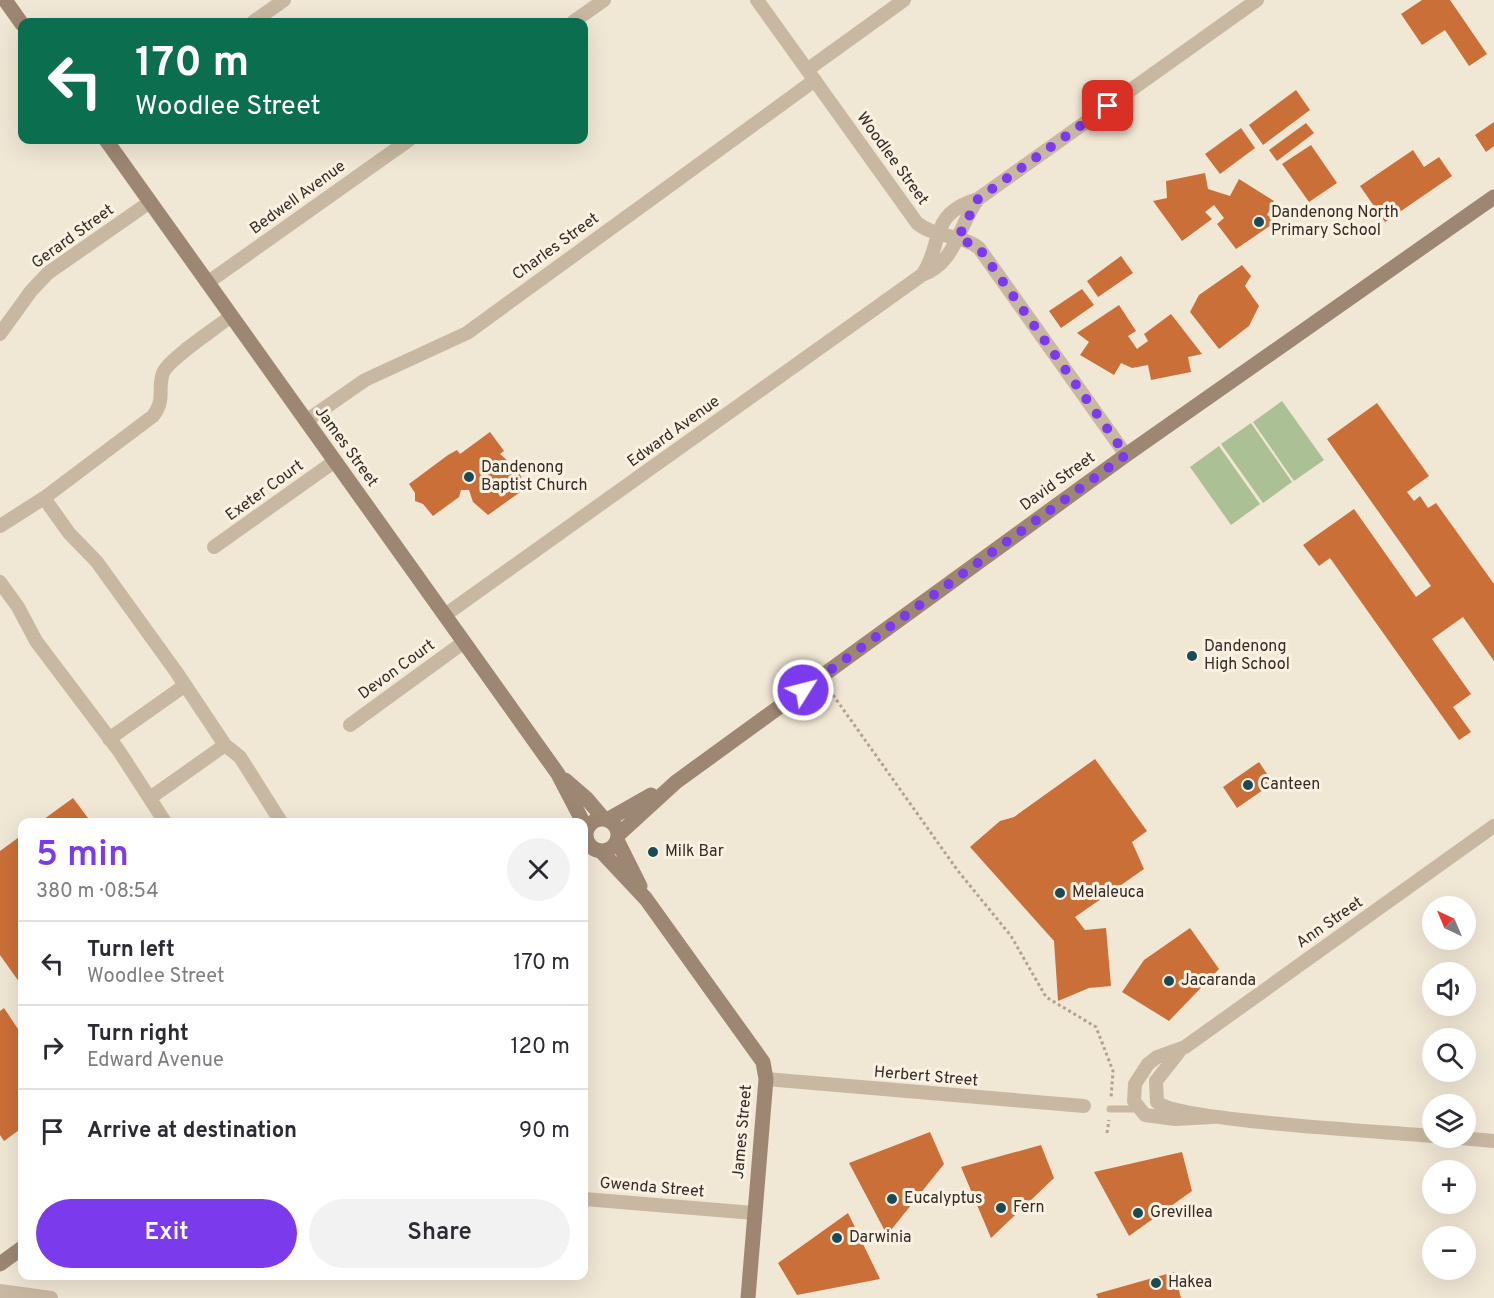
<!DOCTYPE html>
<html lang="en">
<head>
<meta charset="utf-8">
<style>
	:root { --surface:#fff; --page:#f2f2f3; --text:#2b2b33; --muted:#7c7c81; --line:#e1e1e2; --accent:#7c3aed }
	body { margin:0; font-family:Overpass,sans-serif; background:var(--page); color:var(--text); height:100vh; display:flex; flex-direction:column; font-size:22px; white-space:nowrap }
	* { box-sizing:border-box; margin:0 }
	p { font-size:20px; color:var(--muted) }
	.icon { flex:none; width:33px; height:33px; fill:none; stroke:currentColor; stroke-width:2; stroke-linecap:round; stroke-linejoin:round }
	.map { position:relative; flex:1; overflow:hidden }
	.details { position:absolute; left:18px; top:818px; width:570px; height:462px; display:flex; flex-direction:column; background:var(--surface); border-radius:12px; box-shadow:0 6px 24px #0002 }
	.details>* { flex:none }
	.hud { position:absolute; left:18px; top:18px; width:570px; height:126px; border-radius:12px; box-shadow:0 6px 24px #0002; background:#0b6e4f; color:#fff; overflow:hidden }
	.needle { width:39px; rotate:316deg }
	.controls { position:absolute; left:1422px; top:896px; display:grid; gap:12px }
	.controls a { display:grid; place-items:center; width:54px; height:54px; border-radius:50%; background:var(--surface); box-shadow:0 6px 24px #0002; font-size:30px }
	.pin { position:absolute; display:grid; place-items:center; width:51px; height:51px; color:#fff; margin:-26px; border-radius:12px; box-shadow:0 3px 9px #0006 }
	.me { position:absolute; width:66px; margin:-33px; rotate:54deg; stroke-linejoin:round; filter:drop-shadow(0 0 4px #0008) }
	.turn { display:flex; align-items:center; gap:21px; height:126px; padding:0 18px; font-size:27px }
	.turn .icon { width:78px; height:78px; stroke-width:2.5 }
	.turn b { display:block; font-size:42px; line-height:51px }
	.round { display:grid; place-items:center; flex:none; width:63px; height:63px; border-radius:32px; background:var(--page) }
	.head { display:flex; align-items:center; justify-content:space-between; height:102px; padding:0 18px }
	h1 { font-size:36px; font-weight:600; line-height:45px; color:var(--accent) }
	.button { display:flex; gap:12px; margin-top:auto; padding:12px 18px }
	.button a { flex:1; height:69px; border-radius:36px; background:var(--accent); color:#fff; font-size:24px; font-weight:600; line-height:69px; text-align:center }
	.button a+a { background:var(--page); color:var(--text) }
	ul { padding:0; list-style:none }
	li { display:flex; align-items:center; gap:18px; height:84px; padding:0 18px; border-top:2px solid var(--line) }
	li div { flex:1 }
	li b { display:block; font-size:22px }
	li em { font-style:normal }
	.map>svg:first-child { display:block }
	.green { fill:#acc095 }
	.building { fill:#cb6f39 }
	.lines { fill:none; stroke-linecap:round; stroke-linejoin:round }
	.path { stroke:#b5a28b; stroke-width:3; stroke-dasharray:3 3; stroke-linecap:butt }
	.lane { stroke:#c9b8a1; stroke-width:7 }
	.street { stroke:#c9b8a1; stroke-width:14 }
	.secondary { stroke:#9d8773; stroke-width:15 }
	.route { stroke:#7c3aed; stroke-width:10; stroke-dasharray:0 18 }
	.poi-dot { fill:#194a55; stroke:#f9f1e1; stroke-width:2 }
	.labels { text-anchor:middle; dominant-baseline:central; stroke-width:6; stroke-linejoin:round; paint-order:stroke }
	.street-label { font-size:16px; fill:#332b24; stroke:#f9f1e1 }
	.poi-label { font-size:16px; fill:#332b24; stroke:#f9f1e1; text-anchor:start }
</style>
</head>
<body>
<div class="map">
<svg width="1494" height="1298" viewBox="0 0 1494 1298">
	<rect width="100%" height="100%" fill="#f1e7d5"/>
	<!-- green -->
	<path class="green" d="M1282 401 1324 460 1294 481 1253 422Z
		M1251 423 1292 482 1263 503 1221 444Z
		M1219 446 1260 504 1231 525 1190 467Z"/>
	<!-- building -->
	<path class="building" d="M1422 0H1450L1487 54 1469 66 1445 30 1422 45 1401 14Z
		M1296 90 1310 110 1263 145 1249 125Z
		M1494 122V146L1486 152 1475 135Z
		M1306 123 1314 133 1277 161 1269 150Z
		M1241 128 1255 148 1220 174 1205 154Z
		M1311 145 1337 183 1309 202 1282 164Z
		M1413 150 1424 167 1439 157 1452 176 1385 222 1360 186Z
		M1205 173 1208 189 1230 196 1239 179 1274 201 1267 215 1277 221 1236 249 1217 224 1224 218 1214 205 1205 212 1212 219 1182 241 1153 201 1167 198 1166 181Z
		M1121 256 1133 273 1098 297 1087 281Z
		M1242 265 1251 276 1245 286 1259 306 1249 326 1219 349 1190 312 1199 295Z
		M1082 289 1094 305 1061 328 1049 311Z
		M1119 305 1136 331 1128 336 1137 349 1148 341 1144 334 1171 314 1202 354 1188 357 1191 372 1151 380 1148 365 1132 368 1121 363 1114 375 1080 355 1089 342 1077 333Z
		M1377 403 1429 476 1407 492 1414 501 1420 496 1428 508 1436 503 1494 584V661L1463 617 1432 639 1471 694 1453 707 1471 732 1459 740 1330 558 1319 566 1303 545 1354 509 1416 597 1431 586 1327 439Z
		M490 432 504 451 500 454 518 470 526 488 488 515 473 502 469 490H461L459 497 433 516 423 504 415 501V493L409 484 448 455 457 450 460 454Z
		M1095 759 1147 831 1132 842 1144 869 1075 917 1085 930 1106 928 1111 986 1089 988 1058 1001 1054 941 970 847 1000 821 1014 817Z
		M1259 762 1273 783 1237 808 1223 787Z
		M73 798 91 822H40Z
		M22 835V986L0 955V851Z
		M1190 928 1219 969 1169 1021 1122 992 1144 960Z
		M4 1008 22 1035V1128L4 1141 0 1135V1011Z
		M930 1132 944 1164 887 1235 849 1163Z
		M1041 1145 1054 1178 991 1238 961 1167Z
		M1182 1152 1192 1191 1129 1236 1094 1172Z
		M848 1213 880 1279 797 1295 778 1263Z
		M1174 1272 1181 1298H1098L1096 1294Z"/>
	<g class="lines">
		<!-- path -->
		<path class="path" d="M833 695 958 871 1011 936 1046 997 1096 1027 1113 1071 1111 1098
			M1107 1133 1109 1120"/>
		<!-- lane -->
		<path class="lane" d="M1110 1109H1138"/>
		<!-- street -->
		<path class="street" d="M757 0 917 223C935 238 961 234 979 248L1126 455
			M253 22 284 0
			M573 22 604 0
			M807 70 904 0
			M922 275C944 245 927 214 978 199L1257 0
			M207 283 409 140
			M0 334 31 291 48 273 150 202
			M306 421 365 380 467 333 815 80
			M44 498 69 533 97 562 177 673 225 745 240 757 281 822
			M0 526 44 498 153 416C166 399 157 390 163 373 168 359 218 327 231 316
			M214 547 335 461
			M0 582 18 607 36 641 119 751 165 822
			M445 615 922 275C956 263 958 226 978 199
			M350 725 464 642
			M109 739 184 686
			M150 798 225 745
			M766 1079 1084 1106
			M1157 1102C1177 1121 1392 1132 1432 1136
			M1157 1102 1156 1081 1179 1052
			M1213 1117 1175 1119 1145 1115 1134 1101 1135 1084 1148 1064 1157 1057 1185 1047 1494 826
			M1449 1137 1494 1141
			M584 1199 754 1213
			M0 1291 51 1298"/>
		<!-- secondary -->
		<path class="secondary" d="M5 0 22 24
			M106 140 558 774 583 822
			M565 780 587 799 604 819
			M586 835a16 16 0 1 1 32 0a16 16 0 1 1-32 0Z
			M607 820 651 795
			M618 835 676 782 1126 455 1494 197
			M617 840 640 886
			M601 851 646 899 763 1062 766 1079 748 1298
			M0 1264 22 1248"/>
	</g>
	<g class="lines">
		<!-- route -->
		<path class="route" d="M803 690 1126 455 979 248 958 238 978 199 1108 106"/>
	</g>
	<!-- markers -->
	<g class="poi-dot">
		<circle cx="1259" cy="222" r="6"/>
		<circle cx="469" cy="477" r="6"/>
		<circle cx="1192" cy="656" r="6"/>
		<circle cx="1248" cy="785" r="6"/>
		<circle cx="653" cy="852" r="6"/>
		<circle cx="1060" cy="893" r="6"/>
		<circle cx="1169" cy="981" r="6"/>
		<circle cx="892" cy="1199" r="6"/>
		<circle cx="1001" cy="1208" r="6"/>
		<circle cx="1138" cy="1213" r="6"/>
		<circle cx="837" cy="1238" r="6"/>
		<circle cx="1156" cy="1283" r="6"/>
	</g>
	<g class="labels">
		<!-- street labels -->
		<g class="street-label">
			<text transform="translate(892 159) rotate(54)">Woodlee Street</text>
			<text transform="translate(298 198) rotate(-36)">Bedwell Avenue</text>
			<text transform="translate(73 237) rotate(-36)">Gerard Street</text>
			<text transform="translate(556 247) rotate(-36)">Charles Street</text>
			<text transform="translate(674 432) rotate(-36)">Edward Avenue</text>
			<text transform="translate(346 447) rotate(54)">James Street</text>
			<text transform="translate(1058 482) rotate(-36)">David Street</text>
			<text transform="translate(265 491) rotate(-36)">Exeter Court</text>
			<text transform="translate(397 670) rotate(-36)">Devon Court</text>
			<text transform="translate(1330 923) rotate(-35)">Ann Street</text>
			<text transform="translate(926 1077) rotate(5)">Herbert Street</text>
			<text transform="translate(743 1132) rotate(-85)">James Street</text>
			<text transform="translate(652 1188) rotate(5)">Gwenda Street</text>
		</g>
		<!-- poi labels -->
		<g class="poi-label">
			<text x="1271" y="213">Dandenong North<tspan x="1271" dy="18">Primary School</tspan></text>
			<text x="481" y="468">Dandenong<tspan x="481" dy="18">Baptist Church</tspan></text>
			<text x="1204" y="647">Dandenong<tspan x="1204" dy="18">High School</tspan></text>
			<text x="1260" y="785">Canteen</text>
			<text x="665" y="852">Milk Bar</text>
			<text x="1072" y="893">Melaleuca</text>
			<text x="1181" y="981">Jacaranda</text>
			<text x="904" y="1199">Eucalyptus</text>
			<text x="1013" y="1208">Fern</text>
			<text x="1150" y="1213">Grevillea</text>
			<text x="849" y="1238">Darwinia</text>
			<text x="1168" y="1283">Hakea</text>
		</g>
	</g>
</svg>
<div class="controls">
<a><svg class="needle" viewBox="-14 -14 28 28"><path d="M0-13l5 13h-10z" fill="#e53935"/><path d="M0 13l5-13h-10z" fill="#7c7c81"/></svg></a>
<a><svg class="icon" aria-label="sound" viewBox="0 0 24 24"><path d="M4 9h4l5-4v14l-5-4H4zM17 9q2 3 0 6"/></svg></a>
<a><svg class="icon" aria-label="search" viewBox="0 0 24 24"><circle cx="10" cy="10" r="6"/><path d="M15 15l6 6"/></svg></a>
<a><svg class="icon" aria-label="layers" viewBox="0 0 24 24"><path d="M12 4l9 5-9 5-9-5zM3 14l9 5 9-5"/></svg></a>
<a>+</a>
<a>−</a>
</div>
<div class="pin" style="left:1108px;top:106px;background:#d93025"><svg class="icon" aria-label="arrive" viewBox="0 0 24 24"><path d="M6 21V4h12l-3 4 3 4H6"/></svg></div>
<svg class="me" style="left:803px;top:690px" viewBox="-20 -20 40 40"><circle r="17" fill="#7c3aed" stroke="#fff" stroke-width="3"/><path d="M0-11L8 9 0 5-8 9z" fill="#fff"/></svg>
<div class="hud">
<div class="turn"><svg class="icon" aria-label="left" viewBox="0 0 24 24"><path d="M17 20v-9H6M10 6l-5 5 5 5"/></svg><div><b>170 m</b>Woodlee Street</div></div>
</div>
<section class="details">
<div class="head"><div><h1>5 min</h1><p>380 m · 08:54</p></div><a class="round"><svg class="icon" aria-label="close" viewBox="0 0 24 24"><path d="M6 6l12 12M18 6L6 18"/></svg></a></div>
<ul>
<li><svg class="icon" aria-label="left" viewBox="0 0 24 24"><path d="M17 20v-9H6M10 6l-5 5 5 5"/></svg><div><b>Turn left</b><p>Woodlee Street</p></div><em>170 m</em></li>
<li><svg class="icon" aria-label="right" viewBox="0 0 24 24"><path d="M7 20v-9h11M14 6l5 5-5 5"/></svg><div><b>Turn right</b><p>Edward Avenue</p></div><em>120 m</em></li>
<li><svg class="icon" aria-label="arrive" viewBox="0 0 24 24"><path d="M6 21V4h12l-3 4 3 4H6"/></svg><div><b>Arrive at destination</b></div><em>90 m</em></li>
</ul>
<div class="button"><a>Exit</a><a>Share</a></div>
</section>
</div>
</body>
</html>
